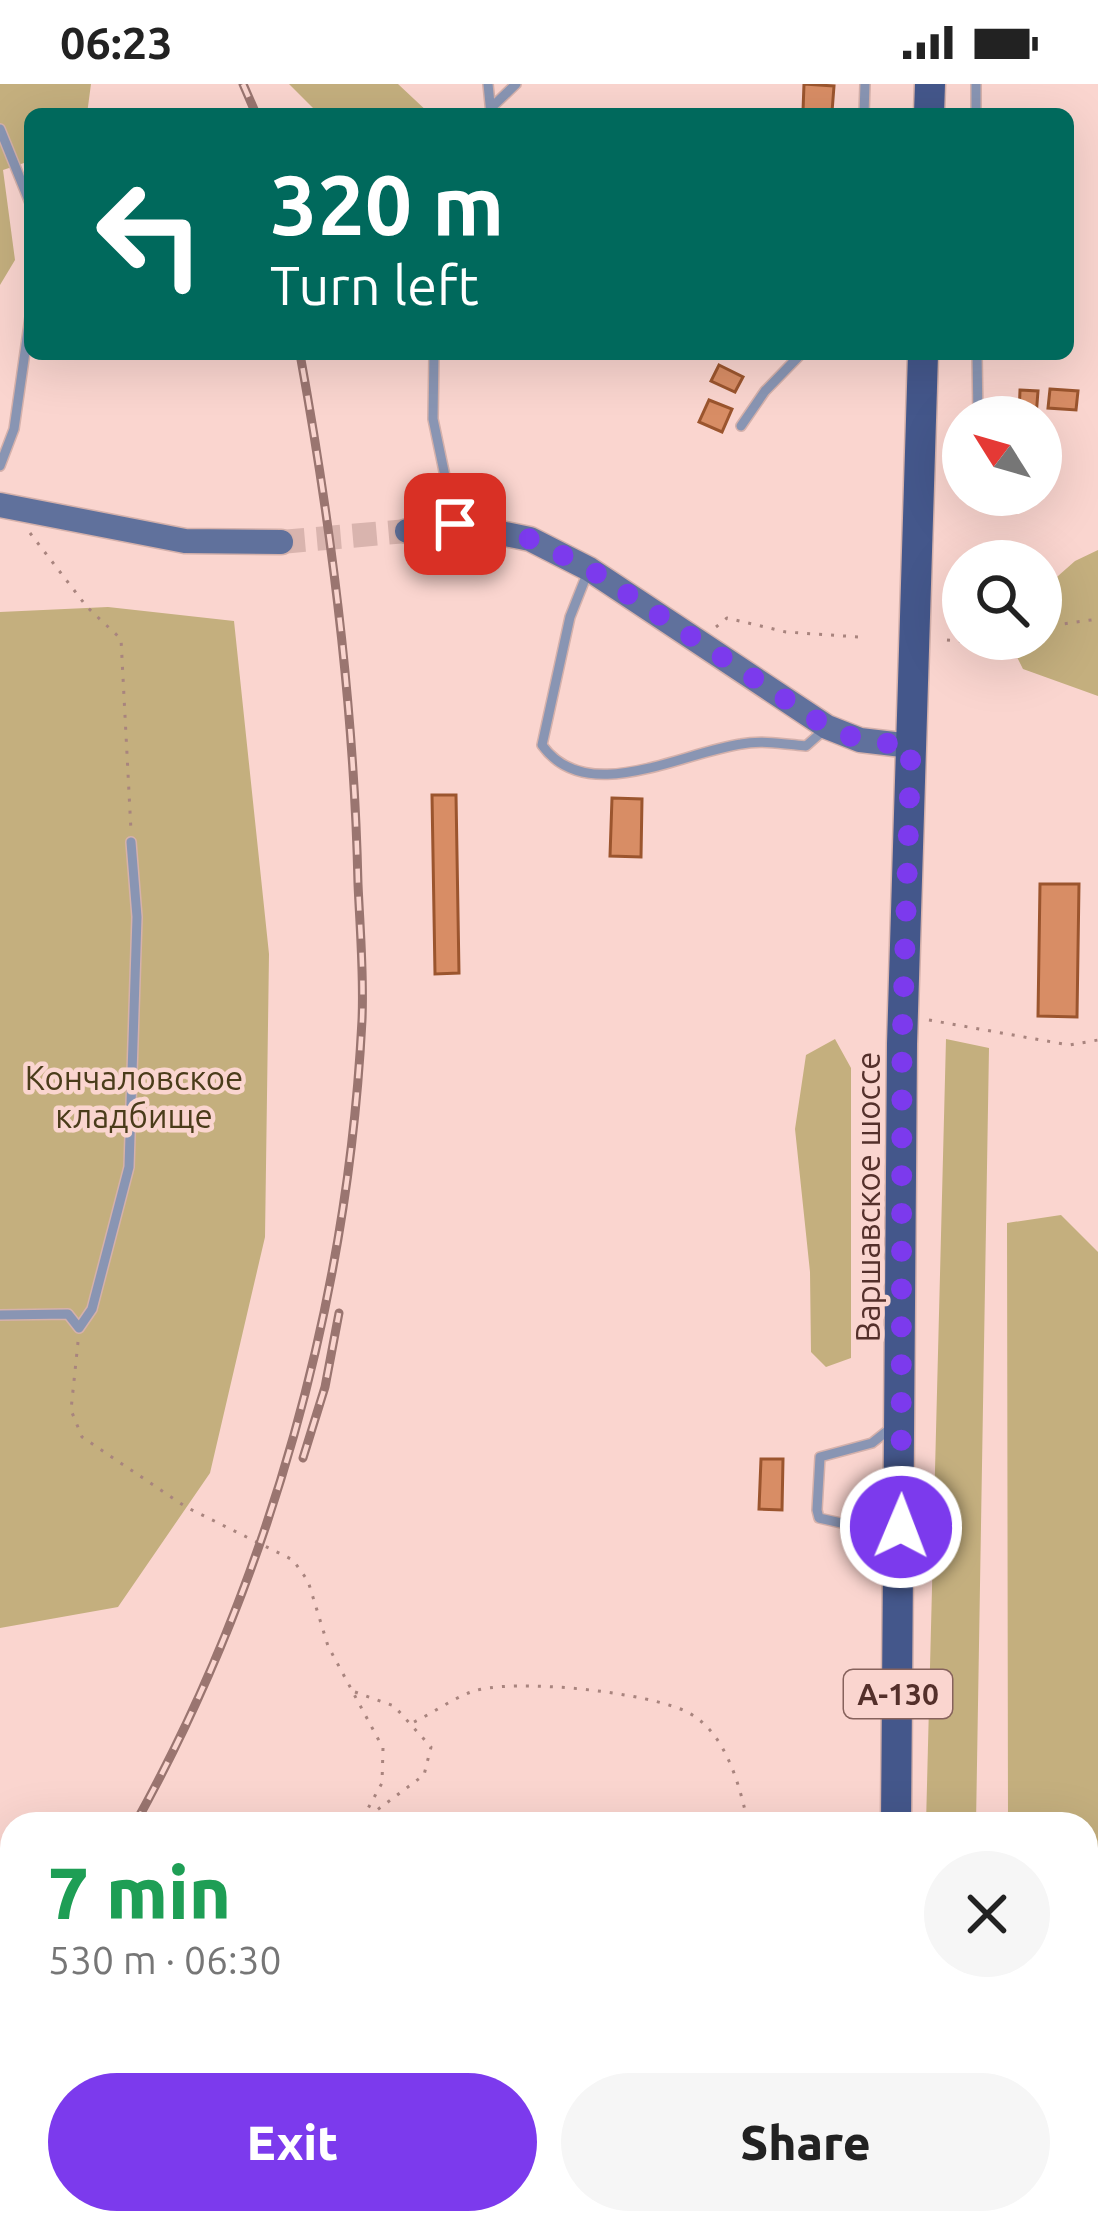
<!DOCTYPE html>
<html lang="en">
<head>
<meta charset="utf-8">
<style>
	:root { --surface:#fff; --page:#f6f6f6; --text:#222; --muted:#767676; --accent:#7c3aed }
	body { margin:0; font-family:Ubuntu,sans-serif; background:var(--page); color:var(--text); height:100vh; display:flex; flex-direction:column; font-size:45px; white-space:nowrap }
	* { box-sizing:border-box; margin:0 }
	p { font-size:39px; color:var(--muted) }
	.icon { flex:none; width:66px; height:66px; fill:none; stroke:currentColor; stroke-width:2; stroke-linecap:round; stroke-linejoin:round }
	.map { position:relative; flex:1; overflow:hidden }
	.side { position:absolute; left:0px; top:1728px; width:1098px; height:423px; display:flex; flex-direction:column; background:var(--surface); border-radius:36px 36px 0 0; box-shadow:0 12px 48px #0002 }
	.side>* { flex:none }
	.guide { position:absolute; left:24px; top:24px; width:1050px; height:252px; border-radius:18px; box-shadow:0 12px 48px #0002; background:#00695c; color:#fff; overflow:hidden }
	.needle { width:78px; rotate:307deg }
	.tools { position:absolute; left:942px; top:312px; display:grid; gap:24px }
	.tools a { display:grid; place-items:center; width:120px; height:120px; border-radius:50%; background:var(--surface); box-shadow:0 12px 48px #0002; font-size:60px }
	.pin { position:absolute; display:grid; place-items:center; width:102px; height:102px; color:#fff; margin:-51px; border-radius:24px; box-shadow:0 6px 18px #0006 }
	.me { position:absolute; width:132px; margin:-66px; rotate:1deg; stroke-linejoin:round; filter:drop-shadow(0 0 9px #0008) }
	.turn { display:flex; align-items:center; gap:42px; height:252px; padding:0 48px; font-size:54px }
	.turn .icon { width:156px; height:156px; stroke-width:2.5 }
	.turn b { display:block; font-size:84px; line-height:102px }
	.round { display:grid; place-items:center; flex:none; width:126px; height:126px; border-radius:63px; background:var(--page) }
	.headline { display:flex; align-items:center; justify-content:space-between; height:204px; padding:0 48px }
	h1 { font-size:72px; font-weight:800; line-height:90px; color:#1e9e55 }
	.button { display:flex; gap:24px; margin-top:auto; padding:24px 48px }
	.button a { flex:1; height:138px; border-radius:72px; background:var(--accent); color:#fff; font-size:48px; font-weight:800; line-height:138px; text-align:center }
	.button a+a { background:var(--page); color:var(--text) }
	.status { display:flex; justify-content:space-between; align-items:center; height:84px; padding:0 60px; background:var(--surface); direction:ltr }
	.status svg { height:33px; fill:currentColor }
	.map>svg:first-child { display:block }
	.green { fill:#c4af7e }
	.building { fill:#d88d65; stroke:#9b552e; stroke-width:3 }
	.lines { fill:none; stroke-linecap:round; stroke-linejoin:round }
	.secondary-tunnel { stroke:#d9b4ae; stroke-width:24; stroke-dasharray:24 12; stroke-linecap:butt }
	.lane-casing { stroke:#d5b1ab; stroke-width:12 }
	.secondary-casing { stroke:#d5b1ab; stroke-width:27 }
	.primary-casing { stroke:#d5b1ab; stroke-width:33 }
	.path { stroke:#a8847e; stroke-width:3; stroke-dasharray:3 9; stroke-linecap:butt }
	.lane { stroke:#8995b3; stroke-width:9 }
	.secondary { stroke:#60719c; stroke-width:24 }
	.primary { stroke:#44578b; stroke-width:30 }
	.rail-casing { stroke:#9a7570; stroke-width:9 }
	.rail { stroke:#fad5cf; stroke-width:4.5; stroke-dasharray:14; stroke-linecap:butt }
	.route { stroke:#7c3aed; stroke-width:21; stroke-dasharray:0 37.8 }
	.labels { text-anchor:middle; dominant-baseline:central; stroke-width:9; stroke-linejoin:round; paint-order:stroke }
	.shield { fill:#fad5cf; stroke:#86625c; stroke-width:3 }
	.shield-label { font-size:30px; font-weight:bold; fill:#54302b }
	.park-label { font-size:33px; fill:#4a3c1a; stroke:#fad5cf }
	.street-label { font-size:33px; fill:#54302b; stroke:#fad5cf }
</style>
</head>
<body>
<div class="status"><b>06:23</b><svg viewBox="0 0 49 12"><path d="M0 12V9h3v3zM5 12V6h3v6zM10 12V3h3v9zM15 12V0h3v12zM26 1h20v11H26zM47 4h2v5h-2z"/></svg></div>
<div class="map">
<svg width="1098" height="2149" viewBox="0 0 1098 2149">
	<rect width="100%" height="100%" fill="#fad5cf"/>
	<!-- green -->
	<path class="green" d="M0 0H91L87 30H30V77L3 86 15 176 0 201Z
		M289 0H398L430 30H319Z
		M1098 466V612L1023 585 1008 555H1041V507L1075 477Z
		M108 523 234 537 269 870 265 1153 210 1389 118 1523 0 1544V528Z
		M835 955 851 984V1274L826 1283 811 1268 810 1188 795 1045 806 971Z
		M946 955 989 964 976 1740H926Z
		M1061 1131 1098 1168V2107L1086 2108V1740H1008L1007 1139Z
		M12 2039V2139H254L255 2149H0V2051Z
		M1098 2117V2149H972V2139H1086V2118Z
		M268 2139H649L664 2149H270Z"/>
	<!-- building -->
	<path class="building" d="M804 0 834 2 832 28 803 27Z
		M719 281 743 293 735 308 711 297Z
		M1050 305 1078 307 1076 326 1048 324Z
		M1020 306 1038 307 1036 333H1019Z
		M709 316 732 325 722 348 699 338Z
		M432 711H456L459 889 435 890Z
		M612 714 642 715 641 773 610 772Z
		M1040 800H1079L1077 933 1038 932Z
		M761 1375H783L782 1426 759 1425Z"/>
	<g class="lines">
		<!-- secondary-tunnel -->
		<path class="secondary-tunnel" d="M281 458 407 447"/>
		<!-- lane casing -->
		<g class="lane-casing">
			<path id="lane" d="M488 0 491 30
				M976 0V30
				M493 22 516 0
				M864 30 865 0
				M0 45 30 119
				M434 270 433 335 454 435
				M977 270 978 333
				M741 342 765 307 801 270
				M0 382 14 345 30 233
				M587 490 570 533 542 661C586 723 680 669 741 660 761 656 785 660 806 662L824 646
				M0 1231 68 1230 79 1244 92 1225 129 1083 137 833 131 758
				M891 1344 872 1359 820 1373 817 1426 819 1434 850 1441 891 1471
				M637 2139 653 2149
				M620 2149 626 2139
				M803 2149 811 2139
				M975 2149V2148"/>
		</g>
		<!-- secondary casing -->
		<g class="secondary-casing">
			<path id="secondary" d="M0 421 185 457 281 458
				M407 447 455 440 530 455 589 485 827 643 860 656 911 662"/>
		</g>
		<!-- primary casing -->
		<g class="primary-casing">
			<path id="primary" d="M929 30 930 0
				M896 1740 902 960 923 270
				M891 2149V2139"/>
		</g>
		<!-- path -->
		<path class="path" d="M30 449 87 523 121 555 131 747
			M716 543 727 534 786 548 859 553
			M1041 543 1098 535
			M947 556 991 560 1003 555
			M929 936 1069 961 1098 956
			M78 1258 71 1326 82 1353 186 1423 293 1476 308 1497 328 1562 383 1664 382 1699 360 1739
			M355 1608 394 1622 431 1663 424 1691 365 1735
			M414 1638C433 1629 452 1615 471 1608 511 1593 651 1608 689 1629 726 1649 740 1702 748 1740
			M62 2149 71 2139"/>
		<!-- lane -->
		<use href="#lane" class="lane"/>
		<!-- secondary -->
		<use href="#secondary" class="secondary"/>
		<!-- primary -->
		<use href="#primary" class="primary"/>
		<!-- rail casing -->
		<g class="rail-casing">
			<path id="rail" d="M243 0 256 30
				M303 1374 325 1303 339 1229
				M135 1740C270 1496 348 1215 362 936 364 891 360 845 358 800 354 621 332 446 300 270
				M0 1946 12 1929
				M0 1976 12 1962"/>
		</g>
		<!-- rail -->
		<use href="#rail" class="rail"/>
	</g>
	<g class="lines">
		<!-- route -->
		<path class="route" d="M455 440 530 455 590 485 827 643 860 656 911 662 902 960 901 1443"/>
	</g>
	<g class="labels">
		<!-- shield labels -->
		<rect class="shield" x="844" y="1586" width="108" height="48" rx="9"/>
		<g class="shield-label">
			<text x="898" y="1610">А-130</text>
		</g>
		<!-- park labels -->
		<g class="park-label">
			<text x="134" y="993">Кончаловское<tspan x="134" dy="38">кладбище</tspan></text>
		</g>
		<!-- street labels -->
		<g class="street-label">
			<text transform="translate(867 1113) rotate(-90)">Варшавское шоссе</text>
		</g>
	</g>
</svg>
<div class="tools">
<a><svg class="needle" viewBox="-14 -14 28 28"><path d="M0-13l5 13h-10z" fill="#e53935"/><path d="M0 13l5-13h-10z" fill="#767676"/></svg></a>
<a><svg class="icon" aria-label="search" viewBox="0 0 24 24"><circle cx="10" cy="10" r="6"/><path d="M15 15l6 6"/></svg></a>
</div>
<div class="pin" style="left:455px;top:440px;background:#d93025"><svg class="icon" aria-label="arrive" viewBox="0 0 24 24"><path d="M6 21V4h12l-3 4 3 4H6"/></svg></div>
<svg class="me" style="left:901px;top:1443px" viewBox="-20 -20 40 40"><circle r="17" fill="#7c3aed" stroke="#fff" stroke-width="3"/><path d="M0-11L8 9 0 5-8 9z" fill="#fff"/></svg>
<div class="guide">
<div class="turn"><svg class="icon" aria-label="left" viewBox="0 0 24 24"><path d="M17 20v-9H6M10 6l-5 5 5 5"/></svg><div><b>320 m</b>Turn left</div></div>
</div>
<section class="side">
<div class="headline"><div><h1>7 min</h1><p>530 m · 06:30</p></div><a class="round"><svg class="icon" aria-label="close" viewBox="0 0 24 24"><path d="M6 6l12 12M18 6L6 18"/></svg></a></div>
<div class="button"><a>Exit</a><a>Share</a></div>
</section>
</div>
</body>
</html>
